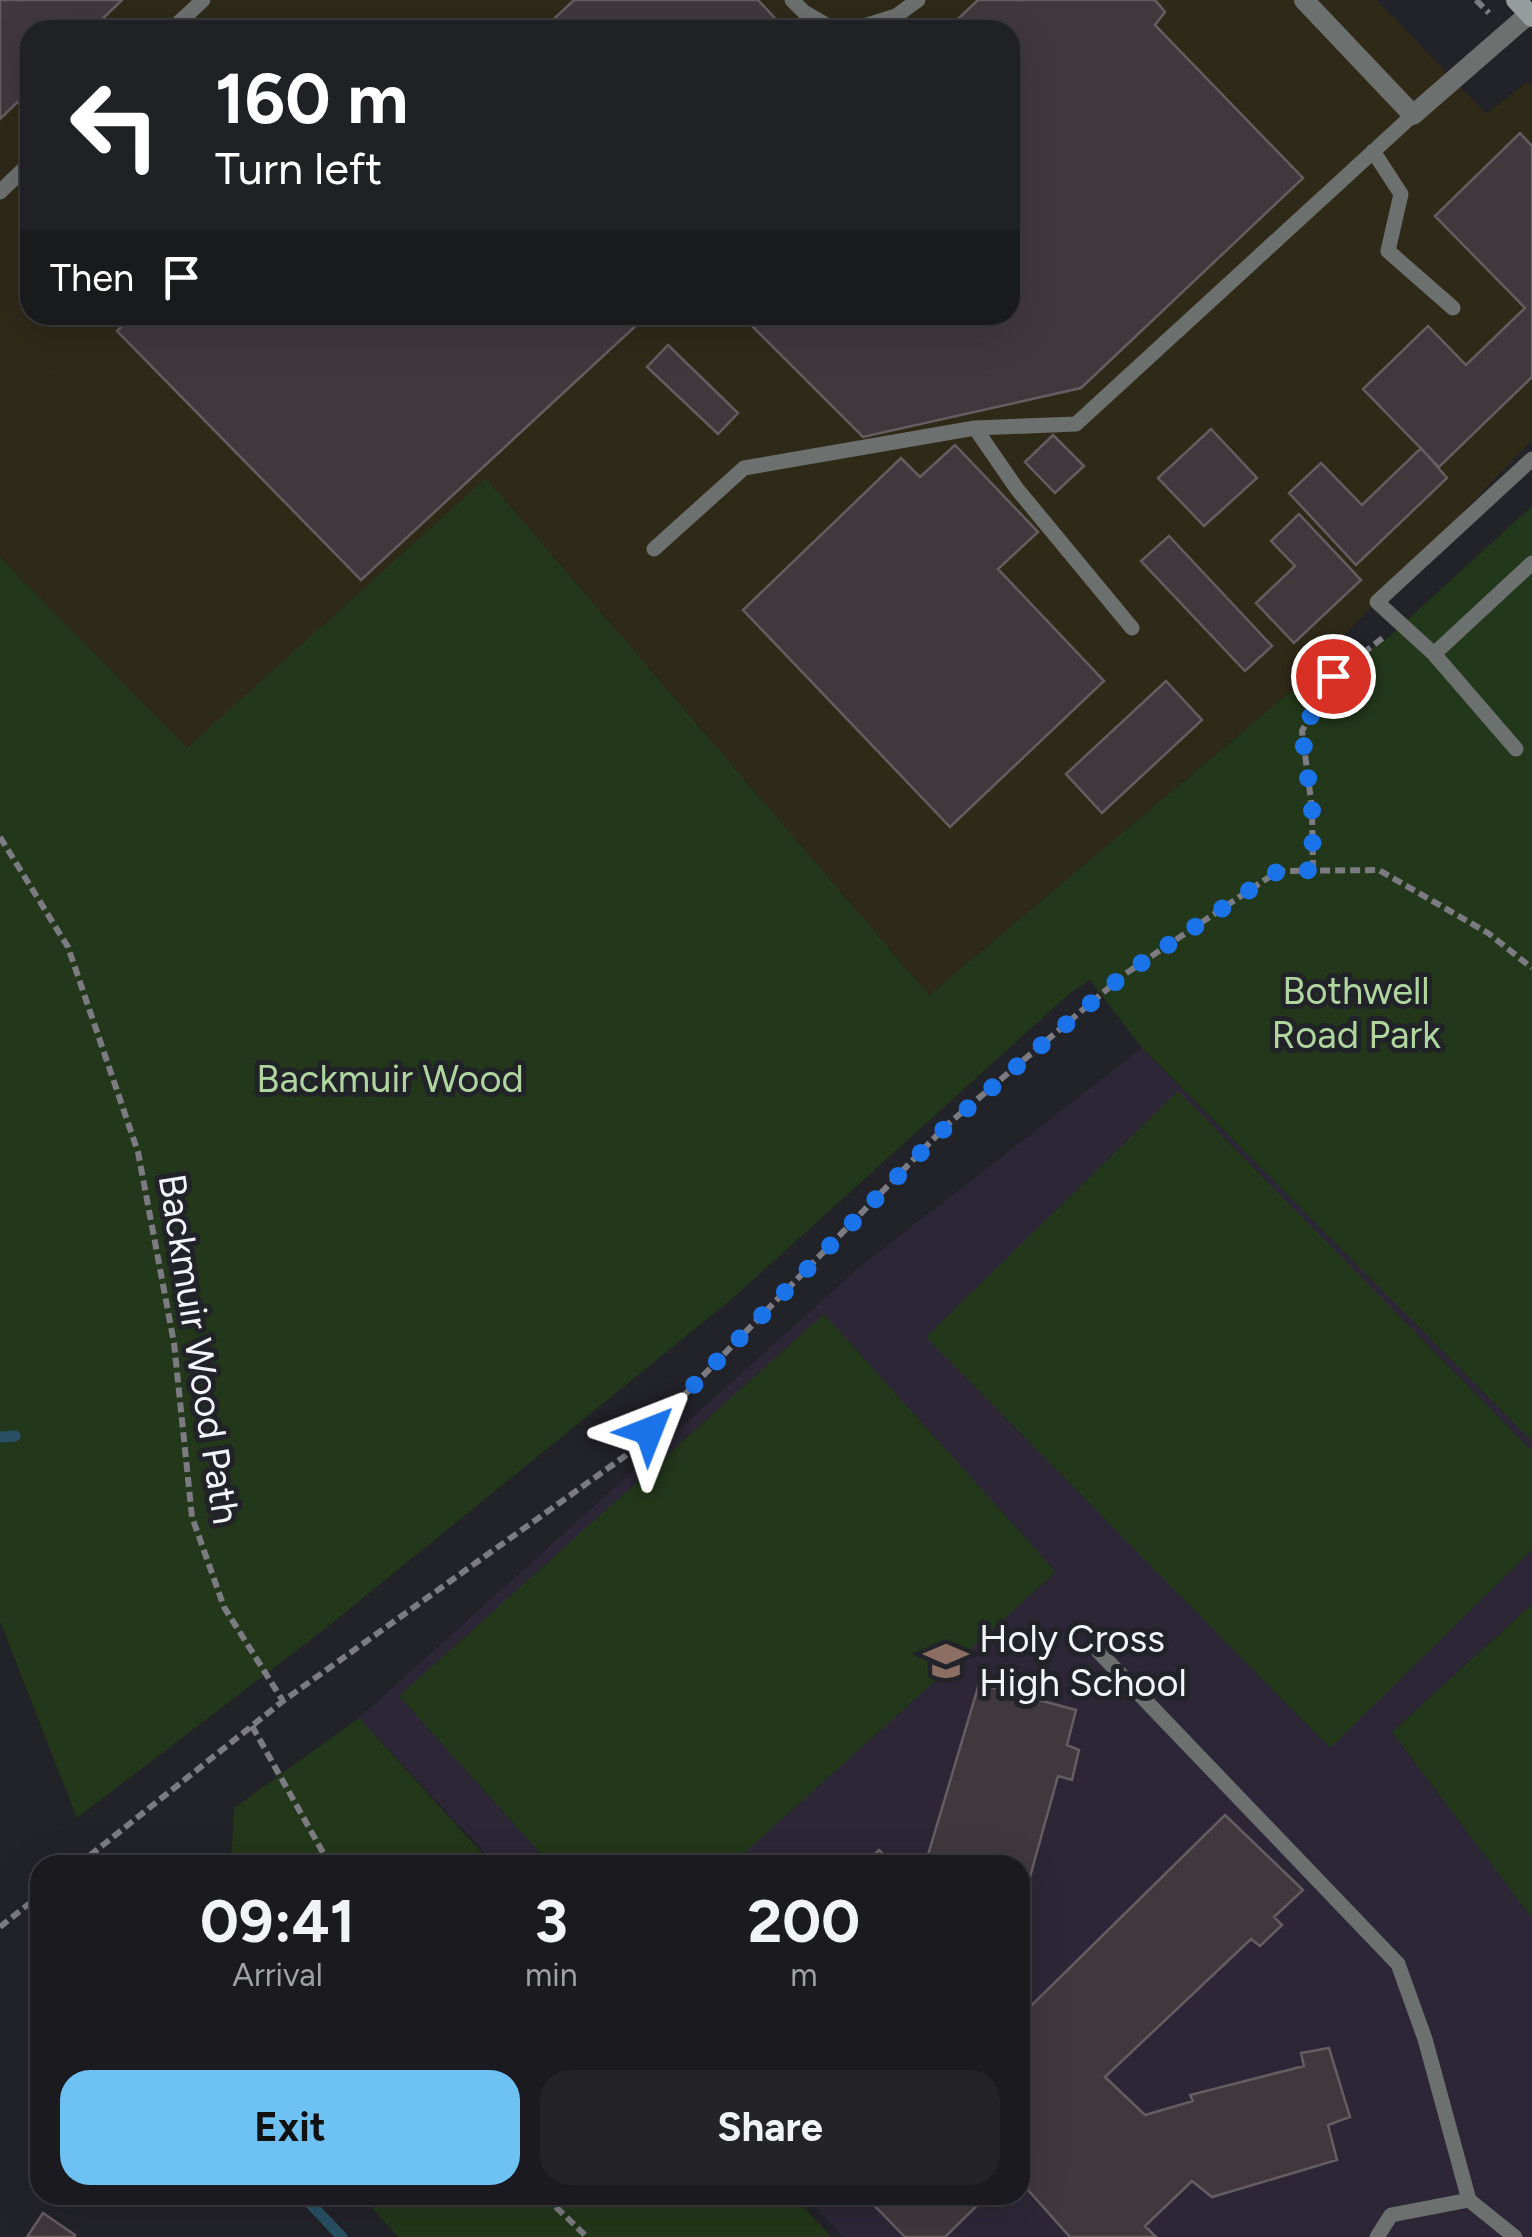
<!DOCTYPE html>
<html lang="en">
<head>
<meta charset="utf-8">
<style>
	:root { --surface:#1a1a1f; --page:#232328; --text:#f1f3f6; --muted:#9fa1a4; --line:#38383d; --accent:#6ec2f3 }
	body { margin:0; font-family:Figtree,sans-serif; background:var(--page); color:var(--text); height:100vh; display:flex; flex-direction:column; font-size:38px; white-space:nowrap }
	* { box-sizing:border-box; margin:0 }
	p { font-size:32px; color:var(--muted) }
	.icon { flex:none; width:55px; height:55px; fill:none; stroke:currentColor; stroke-width:2; stroke-linecap:round; stroke-linejoin:round }
	.map { position:relative; flex:1; overflow:hidden }
	.sheet { position:absolute; left:30px; top:1855px; width:1000px; height:350px; display:flex; flex-direction:column; background:var(--surface); border-radius:30px; box-shadow:0 10px 40px #0002,0 0 0 2px var(--line) }
	.sheet>* { flex:none }
	.guide { position:absolute; left:20px; top:20px; width:1000px; height:305px; border-radius:30px; box-shadow:0 10px 40px #0002,0 0 0 2px var(--line); background:#202124; color:#fff; overflow:hidden }
	.pin { position:absolute; display:grid; place-items:center; width:85px; height:85px; color:#fff; margin:-42px; border:5px solid #fff; border-radius:50%; box-shadow:0 2px 10px #0007 }
	.me { position:absolute; width:110px; margin:-55px; rotate:45deg; stroke-linejoin:round; filter:drop-shadow(0 0 8px #0008) }
	.turn { display:flex; align-items:center; gap:35px; height:210px; padding:0 30px; font-size:45px }
	.turn .icon { width:130px; height:130px; stroke-width:2.5 }
	.turn b { display:block; font-size:70px; line-height:85px }
	.then { display:flex; align-items:center; height:95px; padding:0 30px; background:#0003; gap:20px; font-size:38px }
	.eta { display:flex; justify-content:space-evenly; align-items:center; height:170px; text-align:center }
	.eta b { font-size:60px; font-weight:700; line-height:70px }
	.primary-button { display:flex; gap:20px; margin-top:auto; padding:20px 30px }
	.primary-button a { flex:1; height:115px; border-radius:30px; background:var(--accent); color:#111; font-size:40px; font-weight:700; line-height:115px; text-align:center }
	.primary-button a+a { background:var(--page); color:var(--text) }
	.map>svg:first-child { display:block }
	.industrial { fill:#2f2918; fill-rule:evenodd }
	.education { fill:#2c2636 }
	.green { fill:#23371a }
	.lines { fill:none; stroke-linecap:round; stroke-linejoin:round }
	.stream { stroke:#295064; stroke-width:11 }
	.building { fill:#40383d; stroke:#665d62; stroke-width:2.5 }
	.path { stroke:#7b7b81; stroke-width:6; stroke-dasharray:10 5; stroke-linecap:butt }
	.service { stroke:#6c7170; stroke-width:15 }
	.minor { stroke:#6c7170; stroke-width:20 }
	.secondary { stroke:#969e9d; stroke-width:20 }
	.route { stroke:#1a73e8; stroke-width:18; stroke-dasharray:0 32.4 }
	.labels { text-anchor:middle; dominant-baseline:central; stroke-width:10; stroke-linejoin:round; paint-order:stroke }
	.park-label { font-size:38px; fill:#afd69f; stroke:#222229 }
	.street-label { font-size:38px; fill:#f3f4f9; stroke:#222229 }
	.poi-label { font-size:38px; fill:#f3f4f9; stroke:#222229; text-anchor:start }
</style>
</head>
<body>
<div class="map">
<svg width="1532" height="2237" viewBox="0 0 1532 2237">
	<rect width="100%" height="100%" fill="#222229"/>
	<!-- industrial -->
	<path class="industrial" d="M0 0H1377L1486 114 1527 82 1532 86V440L1290 692 929 995 486 478 187 749 0 558ZM30 30H1010V315H30Z"/>
	<!-- education -->
	<path class="education" d="M1142 1048 1532 1441V1604L1392 1732 1532 1899V2237H843L804 2195H1020V1865H496L359 1718 857 1269Z"/>
	<!-- green -->
	<path class="green" d="M486 478 929 995 1290 692 1382 643 1532 506V1441L1142 1048 1090 980 1069 994 733 1298 326 1628 77 1818 0 1621V557L187 748Z
		M1178 1091 1532 1451V1550L1330 1748 926 1337Z
		M824 1314 1056 1572 731 1865H551L399 1696Z
		M1532 1604V1918L1392 1732Z
		M359 1718 493 1865H231L234 1808Z
		M360 2195H793L831 2237H398Z"/>
	<g class="lines">
		<!-- stream -->
		<path class="stream" d="M0 1437 15 1436
			M302 2195 342 2237"/>
	</g>
	<!-- building -->
	<path class="building" d="M0 0H122L91 30H30V90L0 119Z
		M574 0H758L786 30H542Z
		M978 0H1155L1165 12 1155 25 1303 178 1081 388 863 437 741 315H1010V30H946Z
		M1520 133 1532 146V377L1439 467 1363 389 1428 326 1466 365 1525 308 1435 216Z
		M133 315H634L640 322 361 580 117 331Z
		M668 345 738 413 718 434 647 367Z
		M1211 429 1257 478 1204 526 1158 478Z
		M1053 435 1084 466 1055 493 1025 462Z
		M955 445 1038 532 998 569 1104 681 950 827 743 610 901 458 920 477Z
		M1421 448 1447 478 1356 565 1289 493 1321 463 1362 505Z
		M1299 514 1361 580 1294 643 1256 603 1295 566 1271 541Z
		M1169 536 1272 646 1245 671 1141 561Z
		M1166 681 1202 720 1102 813 1066 774Z
		M979 1684 1076 1710 1067 1745 1079 1750 1072 1780 1058 1776 1020 1913V1865H925Z
		M1225 1815 1303 1890 1274 1917 1282 1925 1260 1946 1251 1939 1105 2077 1145 2115 1193 2101 1190 2095 1304 2066 1301 2053 1329 2048 1350 2117 1328 2125 1337 2160 1212 2197 1192 2181 1145 2226 1156 2237H1070L1020 2181V1993L1031 2006Z
		M879 1850 894 1865H864Z
		M864 2195H988L945 2237H905Z
		M43 2213 75 2235 74 2237H27Z"/>
	<g class="lines">
		<!-- path -->
		<path class="path" d="M1476 0 1489 13
			M0 837 68 947 138 1152 174 1343 192 1517 224 1607 283 1701
			M1313 870 1312 808 1302 731 1333 676 1384 637
			M252 1726 330 1865
			M78 1865 283 1701 625 1456 947 1125 1125 974 1278 871 1379 870 1488 933 1532 968
			M0 1927 40 1895
			M547 2195 557 2208 587 2237"/>
		<!-- service -->
		<path class="service" d="M792 0 804 12 828 26 861 27 896 16 918 0
			M171 30 203 0
			M1373 151 1401 194 1388 251 1453 308
			M0 192 30 163
			M975 428 1017 489 1132 628
			M654 549 744 468 975 428 1076 424 1413 115
			M1434 654 1377 602 1532 459
			M1516 749 1434 654 1532 563
			M1099 1652 1398 1964 1425 2039 1469 2200
			M1377 2237 1391 2215 1469 2200 1515 2237"/>
		<!-- minor -->
		<path class="minor" d="M1304 0 1413 115 1529 14"/>
		<!-- secondary -->
		<path class="secondary" d="M1516 0 1532 17"/>
	</g>
	<g class="lines">
		<!-- route -->
		<path class="route" d="M649 1431 947 1126 1125 974 1278 871 1313 870 1312 808 1302 732 1333 676"/>
	</g>
	<!-- icons -->
	<defs>
		<g id="school-bare" transform="scale(3.45)"><path d="M0-5L7-2L0 1L-7-2ZM-4 1L0 2.5L4 1V4Q0 6-4 4Z" fill="#8d6e63" stroke="#222229" stroke-width="2.5" paint-order="stroke"/></g>
	</defs>
	<g fill-rule="evenodd">
		<use href="#school-bare" x="946" y="1661"/>
	</g>
	<g class="labels">
		<!-- park labels -->
		<g class="park-label">
			<text x="1356" y="991">Bothwell<tspan x="1356" dy="44">Road Park</tspan></text>
			<text x="390" y="1079">Backmuir Wood</text>
		</g>
		<!-- street labels -->
		<g class="street-label">
			<text transform="translate(199 1349) rotate(81)">Backmuir Wood Path</text>
		</g>
		<!-- poi labels -->
		<g class="poi-label">
			<text x="979" y="1639">Holy Cross<tspan x="979" dy="44">High School</tspan></text>
		</g>
	</g>
</svg>
<div class="pin" style="left:1333px;top:676px;background:#d93025"><svg class="icon" aria-label="arrive" viewBox="0 0 24 24"><path d="M6 21V4h12l-3 4 3 4H6"/></svg></div>
<svg class="me" style="left:649px;top:1431px" viewBox="-20 -20 40 40"><path d="M0-17L14 15 0 8-14 15z" fill="#1a73e8" stroke="#fff" stroke-width="4"/></svg>
<div class="guide">
<div class="turn"><svg class="icon" aria-label="left" viewBox="0 0 24 24"><path d="M17 20v-9H6M10 6l-5 5 5 5"/></svg><div><b>160 m</b>Turn left</div></div>
<div class="then">Then<svg class="icon" aria-label="arrive" viewBox="0 0 24 24"><path d="M6 21V4h12l-3 4 3 4H6"/></svg></div>
</div>
<section class="sheet">
<div class="eta">
<div><b>09:41</b><p>Arrival</p></div>
<div><b>3</b><p>min</p></div>
<div><b>200</b><p>m</p></div>
</div>
<div class="primary-button"><a>Exit</a><a>Share</a></div>
</section>
</div>
</body>
</html>
